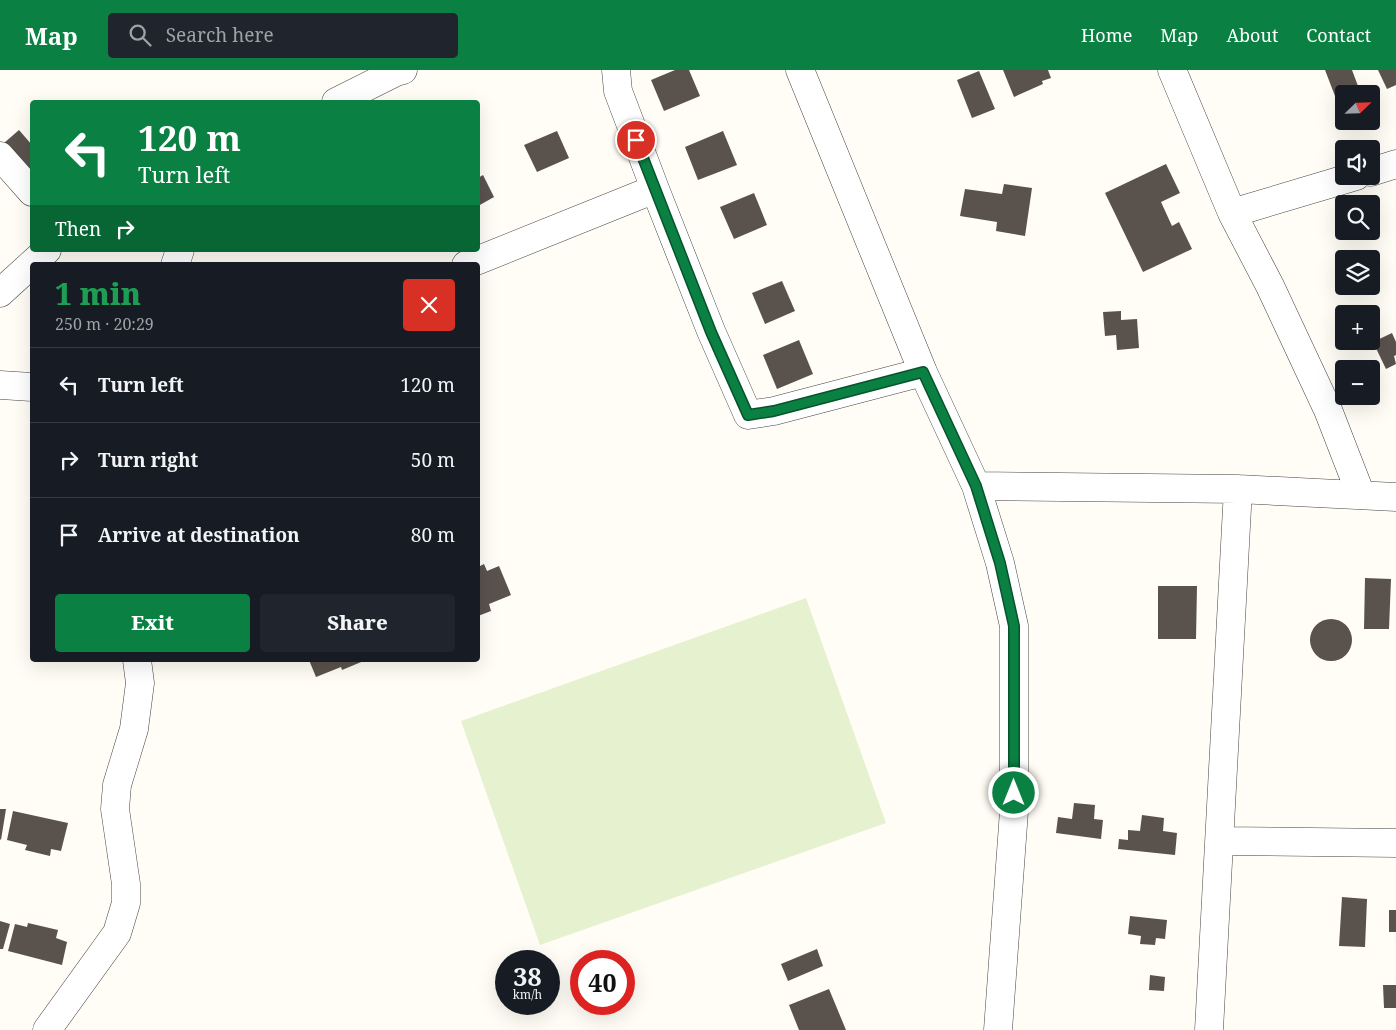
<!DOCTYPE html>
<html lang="en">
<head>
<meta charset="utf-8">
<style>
	:root { --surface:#171b24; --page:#20242c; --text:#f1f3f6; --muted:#9ea1a6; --line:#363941; --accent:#0b8043 }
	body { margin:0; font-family:"Noto Serif",serif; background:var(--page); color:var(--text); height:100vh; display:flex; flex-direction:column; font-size:19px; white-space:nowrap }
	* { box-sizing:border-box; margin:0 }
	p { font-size:16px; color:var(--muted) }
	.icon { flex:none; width:28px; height:28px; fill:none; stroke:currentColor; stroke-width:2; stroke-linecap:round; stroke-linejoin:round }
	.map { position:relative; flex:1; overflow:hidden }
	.details { position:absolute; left:30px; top:192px; width:450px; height:400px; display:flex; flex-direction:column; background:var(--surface); border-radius:5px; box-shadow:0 5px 20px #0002 }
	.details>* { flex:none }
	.top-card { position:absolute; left:30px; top:30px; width:450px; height:152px; border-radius:5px; box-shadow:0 5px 20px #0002; background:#0b8043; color:#fff; overflow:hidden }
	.needle { width:32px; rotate:67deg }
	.tools { position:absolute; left:1335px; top:15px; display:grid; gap:10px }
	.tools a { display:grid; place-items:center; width:45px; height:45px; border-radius:5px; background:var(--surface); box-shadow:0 5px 20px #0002; font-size:25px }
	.speed { position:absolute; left:495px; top:880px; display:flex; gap:10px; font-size:25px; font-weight:700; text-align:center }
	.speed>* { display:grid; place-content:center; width:65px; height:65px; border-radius:50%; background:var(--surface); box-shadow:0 5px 20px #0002; line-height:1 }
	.speed small { font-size:12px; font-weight:400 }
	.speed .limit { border:8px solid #d22; background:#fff; color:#111 }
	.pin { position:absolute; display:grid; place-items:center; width:42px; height:42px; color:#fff; margin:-21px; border:2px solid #fff; border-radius:50%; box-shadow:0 1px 5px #0007 }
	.me { position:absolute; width:55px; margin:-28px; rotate:0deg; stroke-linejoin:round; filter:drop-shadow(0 0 4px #0008) }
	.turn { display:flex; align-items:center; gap:18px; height:105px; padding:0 25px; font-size:22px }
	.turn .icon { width:65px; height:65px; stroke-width:2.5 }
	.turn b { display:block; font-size:35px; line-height:42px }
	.then { display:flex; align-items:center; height:48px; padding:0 25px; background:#0003; gap:10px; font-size:19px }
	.round { display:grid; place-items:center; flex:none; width:52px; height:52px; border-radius:5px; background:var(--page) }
	.overview { display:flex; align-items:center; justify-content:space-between; height:85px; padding:0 25px }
	h1 { font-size:30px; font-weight:800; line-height:38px; color:#1e9e55 }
	.action { display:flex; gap:10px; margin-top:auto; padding:10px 25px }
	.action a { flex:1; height:58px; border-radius:5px; background:var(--accent); color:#fff; font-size:20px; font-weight:800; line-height:58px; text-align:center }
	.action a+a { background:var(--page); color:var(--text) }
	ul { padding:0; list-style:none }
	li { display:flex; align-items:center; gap:15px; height:75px; padding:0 25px; border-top:1px solid var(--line) }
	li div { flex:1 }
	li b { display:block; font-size:19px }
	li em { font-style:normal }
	header { display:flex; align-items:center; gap:30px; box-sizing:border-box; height:70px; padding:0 25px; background:var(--accent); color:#fff }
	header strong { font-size:24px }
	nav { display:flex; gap:28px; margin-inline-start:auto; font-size:18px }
	.search { width:350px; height:45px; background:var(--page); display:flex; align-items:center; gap:12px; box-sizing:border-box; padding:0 18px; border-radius:5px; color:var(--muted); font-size:19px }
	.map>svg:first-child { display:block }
	.pitch { fill:#e6f2cf }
	.building { fill:#5a524d }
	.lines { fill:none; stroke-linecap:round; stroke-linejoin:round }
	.minor-casing { stroke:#444; stroke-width:29 }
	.minor { stroke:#fff; stroke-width:28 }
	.route-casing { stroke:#07532c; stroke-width:12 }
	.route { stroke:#0b8043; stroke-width:9 }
</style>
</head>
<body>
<header>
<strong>Map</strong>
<div class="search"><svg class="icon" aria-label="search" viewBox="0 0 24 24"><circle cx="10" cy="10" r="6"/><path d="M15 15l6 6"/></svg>Search here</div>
<nav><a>Home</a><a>Map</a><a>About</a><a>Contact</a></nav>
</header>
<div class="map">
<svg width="1396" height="960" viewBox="0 0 1396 960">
	<rect width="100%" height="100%" fill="#fffdf5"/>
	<!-- pitch -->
	<path class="pitch" d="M806 528 886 753 540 875 461 651Z"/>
	<!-- building -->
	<path class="building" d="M675 0H689L700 26 664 41 651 10Z
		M1003 0H1048L1051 8 1042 11 1043 14 1014 27Z
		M1325 0H1352L1361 24H1344V37L1340 39Z
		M1378 0H1396V15L1387 19Z
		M979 1 995 39 972 48 957 10Z
		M19 60 32 75V107L4 73Z
		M557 61 569 88 537 102 524 75Z
		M723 61 737 95 698 110 685 77Z
		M1166 94 1180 123 1161 132 1172 156 1179 152 1192 179 1143 202 1105 123Z
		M483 105 494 127 478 136V108Z
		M1004 114 1032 118 1025 166 996 161 997 152 960 146 965 119 1002 124Z
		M754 123 767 155 734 169 720 137Z
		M782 211 795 241 765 254 752 223Z
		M1121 241V250L1137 249 1139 278 1117 280 1116 265 1105 266 1103 242Z
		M1392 263 1396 272V285L1394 286 1396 294 1386 299 1373 272Z
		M799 270 813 304 777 319 763 285Z
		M484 494 487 501 499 496 511 525 489 534 491 541 478 546V497Z
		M1365 508 1391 509 1389 559H1364Z
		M1158 516H1197L1196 569H1158Z
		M1310 570a21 21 0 1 1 42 0a21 21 0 1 1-42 0Z
		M309 590H366L342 600 341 597 316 607Z
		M1074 733 1095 735 1094 749 1103 750 1101 769 1056 763 1058 747 1072 749Z
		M0 739H6L1 770 0 769Z
		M13 741 68 753 61 781 51 779 50 786 25 780 27 775 7 770Z
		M1142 745 1164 748 1163 761 1177 763 1175 785 1118 779 1119 769 1128 770V760L1140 761Z
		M1342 827 1367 829 1365 877 1339 876Z
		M1389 840H1396V862H1389Z
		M1130 846 1167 850 1165 869 1156 868 1155 875 1140 874 1141 866 1128 864Z
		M0 851 10 854 3 879H0Z
		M28 853 58 860 56 868 67 872 62 895 8 881 15 854 27 857Z
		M817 879 823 896 788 911 781 894Z
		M1150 905 1165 907 1164 921 1149 920Z
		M1383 915H1396V938H1384Z
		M829 919 846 960H799L789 935Z"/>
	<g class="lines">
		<!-- minor casing -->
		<g class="minor-casing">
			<path id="minor" d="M616 0 618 21 655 119 711 261 748 345 774 341 923 302
				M800 0 923 302 976 416 1000 493 1014 556V741L998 960
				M1172 0 1232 143 1270 216 1328 340 1361 425
				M336 32 396 2 403 0
				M0 86 32 122
				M1371 102 1396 94
				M1232 143 1356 106
				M175 195 180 180
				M466 195 655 119
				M0 223 47 180
				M0 315 32 317
				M976 416 1238 419 1396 427
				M1220 771 1396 773
				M47 960 117 863 126 833V814L115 739 117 715 134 659 140 613 137 590
				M1209 960 1238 419"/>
		</g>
		<!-- minor -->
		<use href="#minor" class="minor"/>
	</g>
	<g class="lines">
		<!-- route casing -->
		<g class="route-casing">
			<path id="route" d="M636 70 711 262 748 345 774 341 923 302 976 416 1000 493 1014 556V723"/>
		</g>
		<!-- route -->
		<use href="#route" class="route"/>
	</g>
</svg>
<div class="tools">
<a><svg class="needle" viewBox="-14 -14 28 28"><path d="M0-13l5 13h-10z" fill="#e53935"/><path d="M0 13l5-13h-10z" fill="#9ea1a6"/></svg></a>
<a><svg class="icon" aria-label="sound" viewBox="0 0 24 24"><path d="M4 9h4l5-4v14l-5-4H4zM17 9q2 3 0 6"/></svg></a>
<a><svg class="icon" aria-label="search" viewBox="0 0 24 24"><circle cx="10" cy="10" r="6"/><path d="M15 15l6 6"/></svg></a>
<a><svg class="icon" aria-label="layers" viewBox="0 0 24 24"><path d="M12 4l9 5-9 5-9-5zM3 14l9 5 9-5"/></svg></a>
<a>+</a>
<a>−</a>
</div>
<div class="speed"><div>38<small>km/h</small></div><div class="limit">40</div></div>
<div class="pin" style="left:636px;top:70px;background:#d93025"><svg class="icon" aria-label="arrive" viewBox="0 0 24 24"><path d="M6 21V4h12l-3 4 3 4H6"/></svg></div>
<svg class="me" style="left:1014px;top:723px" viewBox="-20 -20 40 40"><circle r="17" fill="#0b8043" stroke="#fff" stroke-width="3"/><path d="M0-11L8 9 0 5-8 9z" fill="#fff"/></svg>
<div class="top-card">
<div class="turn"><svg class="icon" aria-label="left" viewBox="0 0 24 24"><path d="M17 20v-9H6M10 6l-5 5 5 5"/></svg><div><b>120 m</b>Turn left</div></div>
<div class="then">Then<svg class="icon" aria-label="right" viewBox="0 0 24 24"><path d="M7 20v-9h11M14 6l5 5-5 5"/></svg></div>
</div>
<section class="details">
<div class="overview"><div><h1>1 min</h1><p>250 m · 20:29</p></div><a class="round" style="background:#d93025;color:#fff"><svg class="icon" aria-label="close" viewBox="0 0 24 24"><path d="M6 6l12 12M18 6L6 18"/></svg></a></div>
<ul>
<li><svg class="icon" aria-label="left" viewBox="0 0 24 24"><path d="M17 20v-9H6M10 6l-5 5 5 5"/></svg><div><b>Turn left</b></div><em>120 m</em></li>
<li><svg class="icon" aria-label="right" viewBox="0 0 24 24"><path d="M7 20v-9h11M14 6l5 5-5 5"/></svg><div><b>Turn right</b></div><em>50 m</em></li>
<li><svg class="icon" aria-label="arrive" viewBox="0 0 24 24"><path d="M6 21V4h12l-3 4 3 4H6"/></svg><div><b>Arrive at destination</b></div><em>80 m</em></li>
</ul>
<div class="action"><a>Exit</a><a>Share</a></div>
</section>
</div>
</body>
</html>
